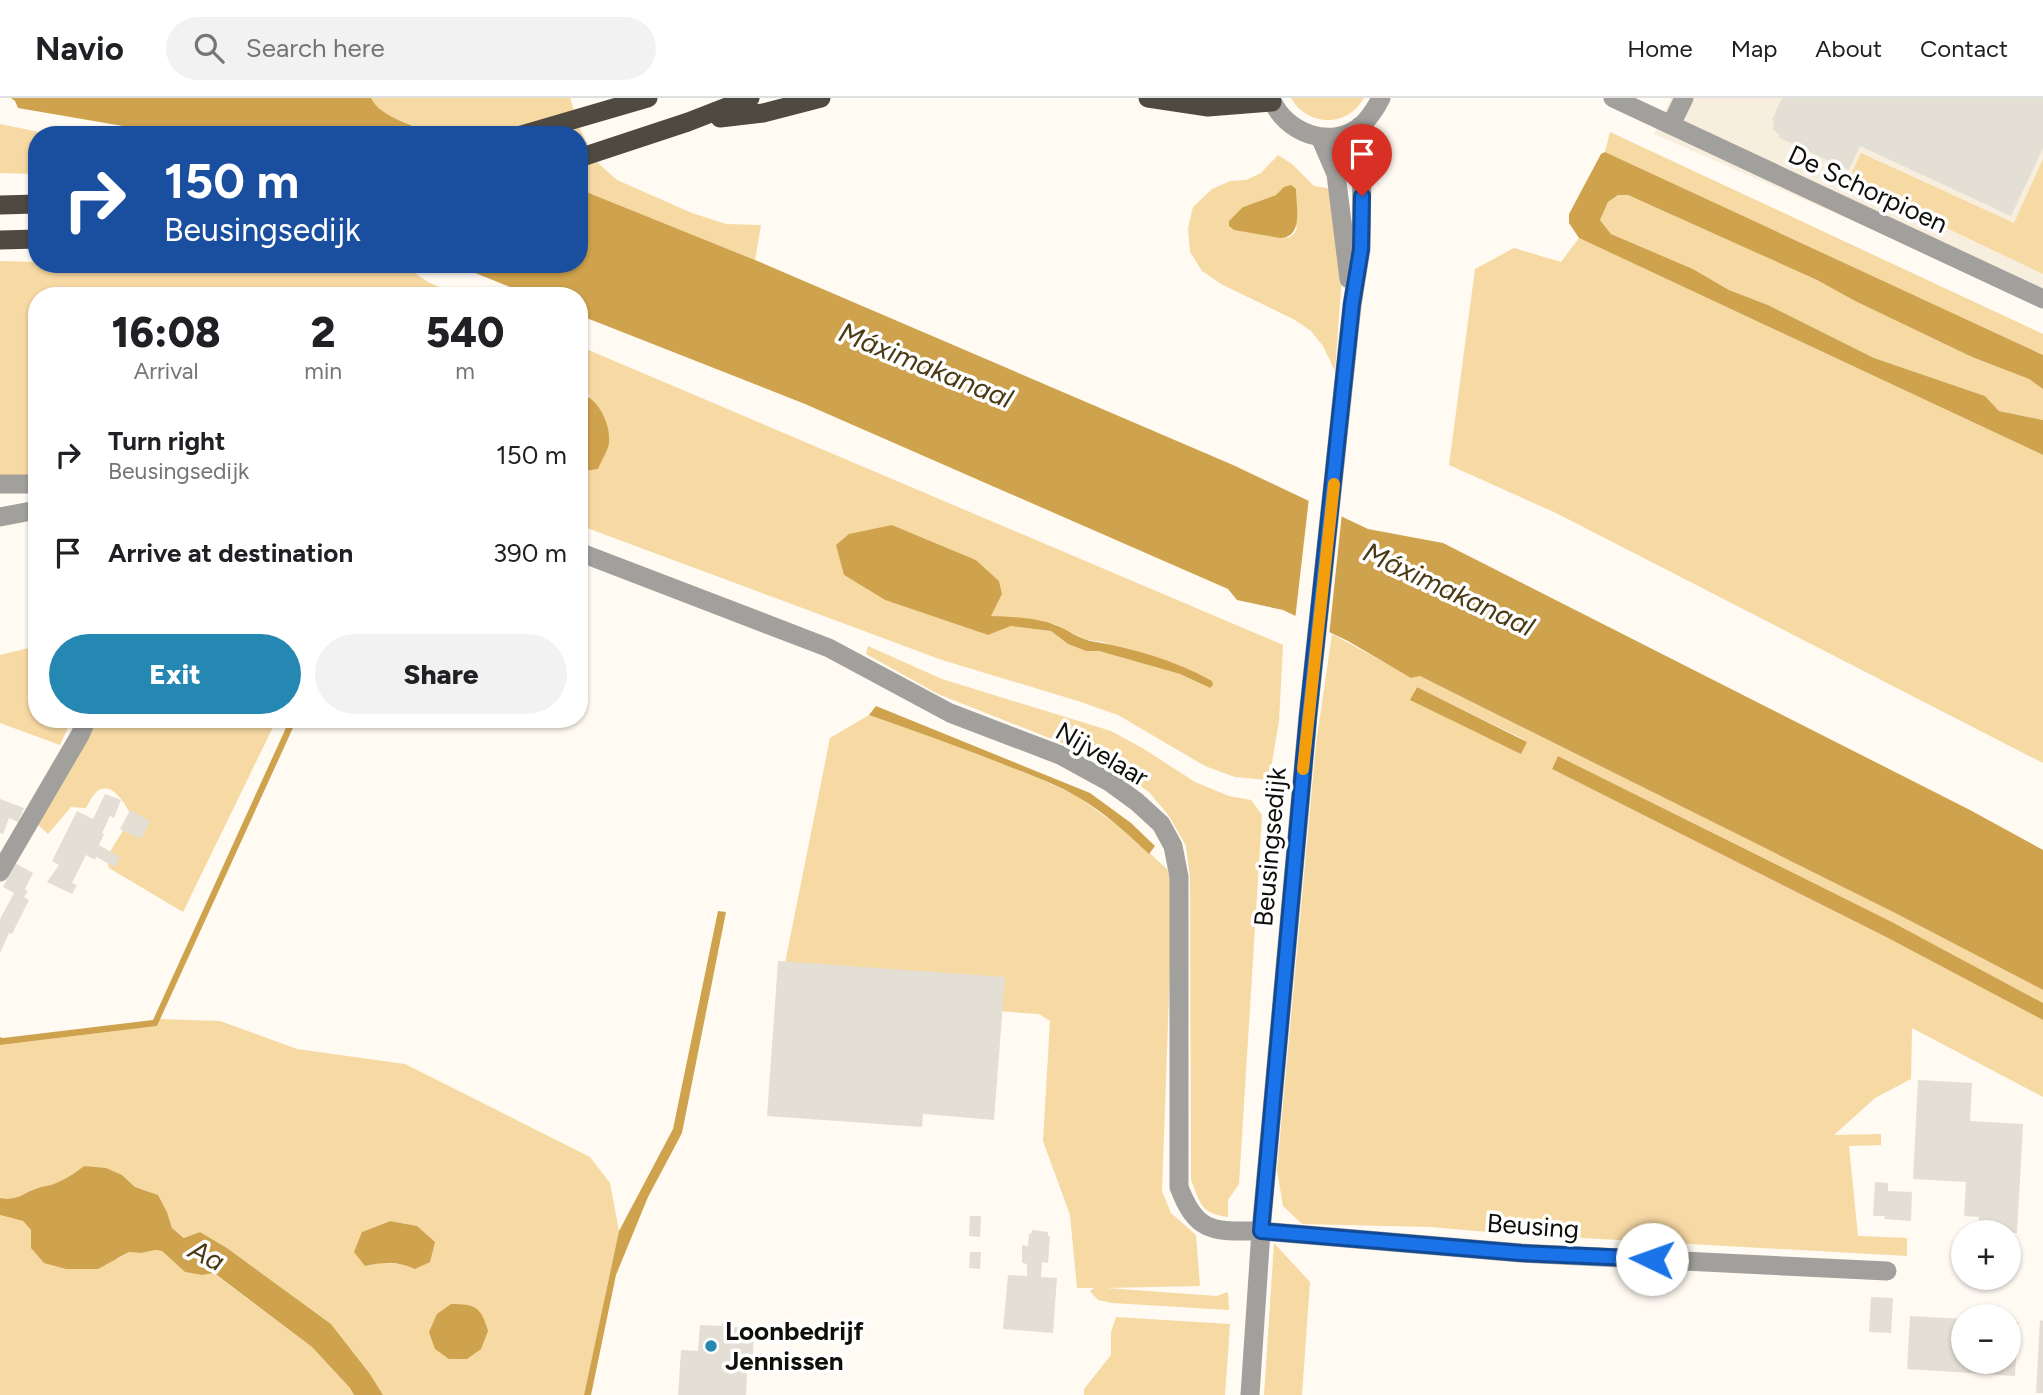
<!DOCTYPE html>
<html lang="en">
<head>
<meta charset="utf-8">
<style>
	:root { --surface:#fff; --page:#f2f2f2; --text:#202124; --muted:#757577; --line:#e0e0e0; --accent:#2588b2 }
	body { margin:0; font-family:Figtree,sans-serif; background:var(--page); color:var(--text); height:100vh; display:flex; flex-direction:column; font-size:26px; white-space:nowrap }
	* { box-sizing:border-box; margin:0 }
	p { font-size:23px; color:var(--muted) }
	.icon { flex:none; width:38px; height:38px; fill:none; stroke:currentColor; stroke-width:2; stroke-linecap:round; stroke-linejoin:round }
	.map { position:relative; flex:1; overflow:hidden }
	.panel { position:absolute; left:28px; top:189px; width:560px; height:441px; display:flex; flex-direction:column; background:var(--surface); border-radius:28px; box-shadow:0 2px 5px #0004 }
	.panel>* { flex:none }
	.top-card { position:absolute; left:28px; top:28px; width:560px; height:147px; border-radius:28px; box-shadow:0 2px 5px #0004; background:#1a4fa0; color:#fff; overflow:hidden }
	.buttons { position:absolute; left:1951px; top:1122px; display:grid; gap:14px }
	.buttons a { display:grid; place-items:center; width:70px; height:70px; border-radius:50%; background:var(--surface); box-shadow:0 2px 5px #0004; font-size:35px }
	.pin { position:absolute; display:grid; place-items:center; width:60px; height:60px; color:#fff; margin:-72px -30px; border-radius:50% 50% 50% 0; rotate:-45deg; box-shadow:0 0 7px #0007 }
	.pin .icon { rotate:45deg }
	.me { position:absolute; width:77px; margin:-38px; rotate:273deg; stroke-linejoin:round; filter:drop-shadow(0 0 5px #0008) }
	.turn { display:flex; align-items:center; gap:24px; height:147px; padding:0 21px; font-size:32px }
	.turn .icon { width:91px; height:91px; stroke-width:2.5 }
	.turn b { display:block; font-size:49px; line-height:60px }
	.eta { display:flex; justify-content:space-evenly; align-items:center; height:119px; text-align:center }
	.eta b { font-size:42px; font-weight:800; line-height:49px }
	.cta { display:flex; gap:14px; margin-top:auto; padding:14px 21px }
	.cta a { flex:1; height:80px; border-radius:42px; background:var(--accent); color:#fff; font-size:28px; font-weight:800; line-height:80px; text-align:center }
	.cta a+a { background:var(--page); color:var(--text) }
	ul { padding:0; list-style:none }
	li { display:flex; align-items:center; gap:21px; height:98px; padding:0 21px }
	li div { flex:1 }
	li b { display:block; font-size:26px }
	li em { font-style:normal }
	header { display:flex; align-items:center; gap:42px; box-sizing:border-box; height:98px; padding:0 35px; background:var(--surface); border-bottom:2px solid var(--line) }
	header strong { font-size:33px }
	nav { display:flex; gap:38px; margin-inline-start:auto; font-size:24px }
	.search { width:490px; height:63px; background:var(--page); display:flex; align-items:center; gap:18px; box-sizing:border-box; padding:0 24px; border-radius:38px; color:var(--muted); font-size:26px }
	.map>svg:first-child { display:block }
	.built { fill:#f7eedd }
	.green { fill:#f7d9a4; fill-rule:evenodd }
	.water { fill:#cfa34d }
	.pier { fill:#fffaf2 }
	.building { fill:#e4dfd5 }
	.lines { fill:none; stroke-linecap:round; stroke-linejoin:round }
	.minor { stroke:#a2a09c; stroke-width:19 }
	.tertiary { stroke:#a2a09c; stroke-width:19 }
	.trunk { stroke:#4e4a42; stroke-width:19 }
	.route-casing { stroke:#114b97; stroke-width:18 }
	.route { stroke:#1a73e8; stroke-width:12 }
	.slow { stroke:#f59e0b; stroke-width:12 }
	.poi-dot { fill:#2588b2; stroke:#fff; stroke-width:2.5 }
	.labels { text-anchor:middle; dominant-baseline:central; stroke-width:7; stroke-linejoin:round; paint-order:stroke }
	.street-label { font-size:26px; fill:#100e0a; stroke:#fff }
	.poi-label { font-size:26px; font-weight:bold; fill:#100e0a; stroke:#fff; text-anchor:start }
	.water-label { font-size:28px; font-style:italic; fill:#4c3a15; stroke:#fff }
</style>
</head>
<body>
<header>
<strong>Navio</strong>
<div class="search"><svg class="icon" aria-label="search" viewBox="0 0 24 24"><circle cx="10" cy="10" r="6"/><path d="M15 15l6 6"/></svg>Search here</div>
<nav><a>Home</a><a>Map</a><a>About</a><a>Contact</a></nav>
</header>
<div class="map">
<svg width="2043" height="1297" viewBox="0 0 2043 1297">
	<rect width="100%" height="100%" fill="#fffaf2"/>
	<!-- built -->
	<path class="built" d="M1671 0H2043V206L1654 36Z"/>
	<!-- green -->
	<path class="green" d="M371 0H570L580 31 589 49 599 66 617 82 692 115 726 126 761 127 755 162 579 91V37H438L391 19 373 6Z
		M1291 0H1364C1347 30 1308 29 1291 0Z
		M0 26 54 37H37V76L0 75Z
		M1610 34 2043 236V257L1605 54Z
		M1861 55 2014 125 2043 61V176L1848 83Z
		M1278 57 1292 66 1314 88 1333 91 1342 179 1335 273 1323 248 1311 233 1295 222 1223 187 1202 173 1190 154 1188 130 1193 109 1212 91 1230 83 1246 82 1261 75ZM1276 97 1297 130 1294 136 1288 140 1243 109Z
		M1618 97H1628L1817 182 1855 203 1972 259 2029 281 2043 291V322L1999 313 1985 298 1874 260 1768 207 1729 192 1693 171 1611 136 1600 122 1608 104Z
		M1579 140 2043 357V665L1556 415 1449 367 1475 171 1514 150 1561 164Z
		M0 163 37 164V166H402L428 184 460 198H37V379L0 378Z
		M579 248 1283 547 1279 623 1269 682 1235 679 1205 668 1118 617 1078 603 942 562 579 427V374L598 371 589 297 579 295ZM892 427 976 462 999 483 1002 496 990 518 1054 526 1087 542 1103 544 1213 587 1209 590 1180 576 1099 553H1086L1068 546 1051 533 1011 528 988 537 885 502 844 477Z
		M1332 536 1411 579 1420 578 1899 817 2043 892V905L1892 824 1558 658 1552 671 1886 839 2043 922V999L1912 930 1911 981 1875 1000 1834 1037 1881 1036V1047L1849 1048 1858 1138 1907 1140V1158L1510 1136 1431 1129 1302 1126 1283 1108 1277 1072 1316 646ZM1416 589H1417L1527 643 1411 602Z
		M37 548V621H72L60 647 0 625V557Z
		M868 548 942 581 1111 633 1144 651 1195 684 1229 698 1251 702 1262 717 1239 1086 1228 1102V1119C1200 1115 1201 1106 1191 1082L1190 780 1186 748 1169 718 1149 694 1118 673 1067 647 938 596 866 556Z
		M869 617 962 650 1040 681 1077 698 1125 733 1167 771 1173 788 1162 1093 1171 1115 1196 1137 1200 1188 1106 1190 1217 1198 1228 1194 1229 1212 1112 1205 1098 1202 1090 1193 1094 1190H1077L1070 1117 1043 1043 1050 923 1039 916 794 899 783 875 830 640Z
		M93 621H165L172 623 173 621H277L183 814 109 770 106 760 132 718C126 708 114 684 99 692 93 695 89 705 86 710L71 709 48 736 34 723Z
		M160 921 220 923 297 951 405 966 590 1059 610 1085 619 1133 584 1297H383L370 1276 331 1226 227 1150 200 1134 185 1140 172 1130 167 1114 158 1097 135 1089 122 1077 84 1068C75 1075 66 1081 55 1086 49 1088 43 1088 38 1090 22 1095 19 1103 0 1100V947L157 928ZM389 1123 417 1128 404 1166 380 1165 365 1168 362 1134Z
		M0 1117 23 1123 31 1132 118 1161 129 1154 141 1155 155 1152 162 1153 185 1174 202 1177 213 1175 312 1249 350 1290 354 1297H0Z
		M1274 1145 1310 1184 1302 1297H1264Z
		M1116 1219 1230 1226 1225 1297H1084V1291L1111 1257V1234Z"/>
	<!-- water -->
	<path class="water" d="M11 0H371C380 20 419 29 438 37H163L152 33 18 10 15 3Z
		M1605 54 2043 257V291L2029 281 1972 259 1855 203 1817 182 1628 97H1618L1608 104 1600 122 1611 136 1693 171 1729 192 1768 207 1874 260 1985 298 1999 313 2043 322V357L1579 140 1569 125V116L1601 56Z
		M1291 87 1296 91C1296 109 1304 139 1280 140L1234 132 1229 128V123L1243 109 1276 97 1284 89Z
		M579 91 755 162 1233 367 1368 431 1443 445 1970 712 2043 752V892L1899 817 1420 578 1411 580 1348 543 1283 512 1237 502 1228 491 805 306 579 217V198H532L453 166H579Z
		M579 295C598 299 611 326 609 345 608 353 601 363 598 371L579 374Z
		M892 427 976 462 999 483 1002 496 991 518C1012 519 1035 519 1055 527 1067 531 1078 540 1090 543 1132 550 1175 562 1212 583L1213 587 1210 590 1180 576 1099 553H1086L1068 546 1051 533 1011 528 988 537 885 502 844 477 836 447 849 436Z
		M1417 589 1527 644 1521 656 1410 602Z
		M876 608 1090 695 1131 725 1155 748 1149 756C1127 735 1105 715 1078 699 1057 687 1033 678 1010 669 964 650 917 634 869 617Z
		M290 621H297L157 928 0 947V939L3 940 153 922Z
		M1558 658 1892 824 2043 905V922L1886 839 1552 671Z
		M718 813 726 814 682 1035 648 1099 616 1177 591 1297H584L619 1133 673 1031Z
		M84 1068 106 1070 122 1077 135 1089 158 1097 167 1114 172 1130 184 1140 200 1134 227 1150 331 1226 370 1276 383 1297H354L350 1290 312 1249 214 1175 202 1177 185 1174 162 1153 155 1152 141 1155 129 1154 98 1171H66L44 1165 31 1150V1132L23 1123 0 1117V1100C19 1103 22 1095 38 1090 43 1088 49 1088 54 1086 66 1081 75 1075 84 1068Z
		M390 1123 417 1128 435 1144 430 1164 415 1171C399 1163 383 1164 365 1168L354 1154 362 1134Z
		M451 1206C476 1206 481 1209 488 1233L481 1251 467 1261H449L435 1251 429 1234 437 1216Z"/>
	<!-- pier -->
	<path class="pier" d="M1309 400 1342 415 1329 538 1295 522Z"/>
	<!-- building -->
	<path class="building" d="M1782 0H2043V50L2011 118 1860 48 1849 72 1778 39 1779 37 1773 31 1774 23 1772 22Z
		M105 696 121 702 114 720 110 718 102 735 104 736 99 747 120 759 115 769 96 759 95 762 86 757 72 785 77 787 72 796 47 784 59 767 52 763 77 713 93 721Z
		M0 701 24 710 18 724 9 720 3 736 0 735Z
		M130 712 150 723 141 741 120 731Z
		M15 765 33 775 25 791 28 793 24 799 29 802 12 836 9 835 0 855V821L14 795 3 789Z
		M778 863 1005 879 994 1022 923 1016 922 1029 767 1018Z
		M1918 982 1972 985 1970 1023 2023 1026 2017 1135 1978 1133 1979 1119 1964 1118 1966 1084 1913 1081Z
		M1875 1084 1888 1085V1093L1912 1094 1911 1123 1884 1121 1885 1118H1873Z
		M970 1118H981L980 1139 969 1138Z
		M1032 1132 1048 1134V1138H1050L1048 1165 1042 1164 1041 1179 1057 1180 1053 1235 1003 1231 1008 1177 1027 1178V1166L1022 1165V1147L1028 1148 1029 1136H1031Z
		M970 1154H981L980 1171 969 1170Z
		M1871 1199 1893 1200 1891 1235 1869 1234Z
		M1910 1218 1964 1221V1264H2009V1223L2018 1224 2015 1278 1907 1271Z
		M2040 1222 2043 1223V1295H2036Z
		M722 1225 732 1226V1229L754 1230 753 1258H748L746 1297H678L681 1252 698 1253 700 1227 722 1228Z"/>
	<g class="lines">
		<!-- minor -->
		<path class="minor" d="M1613 0 2043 201
			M1671 27 1684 0
			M0 386H37
			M0 419 37 412
			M579 454 829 550 950 615 1060 657 1111 685 1137 704 1161 726 1173 748 1179 779V1089C1197 1137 1215 1133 1261 1133L1521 1155 1887 1173
			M0 774 80 637 87 621"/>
		<!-- tertiary -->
		<path class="tertiary" d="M1271 0C1284 35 1332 53 1362 27 1370 19 1376 10 1381 0
			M1320 39 1336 76 1349 181
			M1250 1297 1261 1133 1308 618 1352 207 1361 151 1362 70 1360 28"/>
		<!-- trunk -->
		<path class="trunk" d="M1148 0 1208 9 1272 4
			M720 20 763 15 821 0
			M521 37 648 0
			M579 60 688 24 750 0
			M0 107 37 106
			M0 142 37 141"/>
	</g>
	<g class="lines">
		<!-- route casing -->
		<g class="route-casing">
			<path id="route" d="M1362 98 1361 151 1352 206 1308 618 1261 1133 1521 1155 1652 1161"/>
		</g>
		<!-- route -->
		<use href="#route" class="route"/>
		<!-- slow -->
		<path class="slow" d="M1303 671 1334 386"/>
	</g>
	<!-- markers -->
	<circle class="poi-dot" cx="711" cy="1248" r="7"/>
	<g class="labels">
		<!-- street labels -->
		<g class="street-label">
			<text transform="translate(1868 91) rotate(25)">De Schorpioen</text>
			<text transform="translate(1102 656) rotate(30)">Nijvelaar</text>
			<text transform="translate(1270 749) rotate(-85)">Beusingsedijk</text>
			<text transform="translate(1533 1128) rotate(4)">Beusing</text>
		</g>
		<!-- poi labels -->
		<g class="poi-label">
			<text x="725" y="1233">Loonbedrijf<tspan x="725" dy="30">Jennissen</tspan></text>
		</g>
		<!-- water labels -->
		<g class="water-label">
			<text transform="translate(926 267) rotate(22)">Máximakanaal</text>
			<text transform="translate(1449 491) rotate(25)">Máximakanaal</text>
			<text transform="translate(207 1157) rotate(27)">Aa</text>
		</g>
	</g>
</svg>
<div class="buttons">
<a>+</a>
<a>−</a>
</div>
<div class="pin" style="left:1362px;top:98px;background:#d93025"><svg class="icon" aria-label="arrive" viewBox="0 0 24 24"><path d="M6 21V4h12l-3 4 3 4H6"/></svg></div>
<svg class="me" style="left:1652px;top:1161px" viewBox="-20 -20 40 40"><circle r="19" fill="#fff"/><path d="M0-13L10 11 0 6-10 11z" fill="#1a73e8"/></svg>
<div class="top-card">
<div class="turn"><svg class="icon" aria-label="right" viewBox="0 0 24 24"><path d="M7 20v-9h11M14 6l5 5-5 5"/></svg><div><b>150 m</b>Beusingsedijk</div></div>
</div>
<section class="panel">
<div class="eta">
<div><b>16:08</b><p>Arrival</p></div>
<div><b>2</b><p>min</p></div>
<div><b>540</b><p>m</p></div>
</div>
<ul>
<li><svg class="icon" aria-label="right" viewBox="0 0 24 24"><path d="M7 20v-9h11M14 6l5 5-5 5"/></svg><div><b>Turn right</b><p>Beusingsedijk</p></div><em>150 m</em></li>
<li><svg class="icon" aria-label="arrive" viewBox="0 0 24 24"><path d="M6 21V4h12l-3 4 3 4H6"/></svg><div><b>Arrive at destination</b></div><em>390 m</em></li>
</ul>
<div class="cta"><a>Exit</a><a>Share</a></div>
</section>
</div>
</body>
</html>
